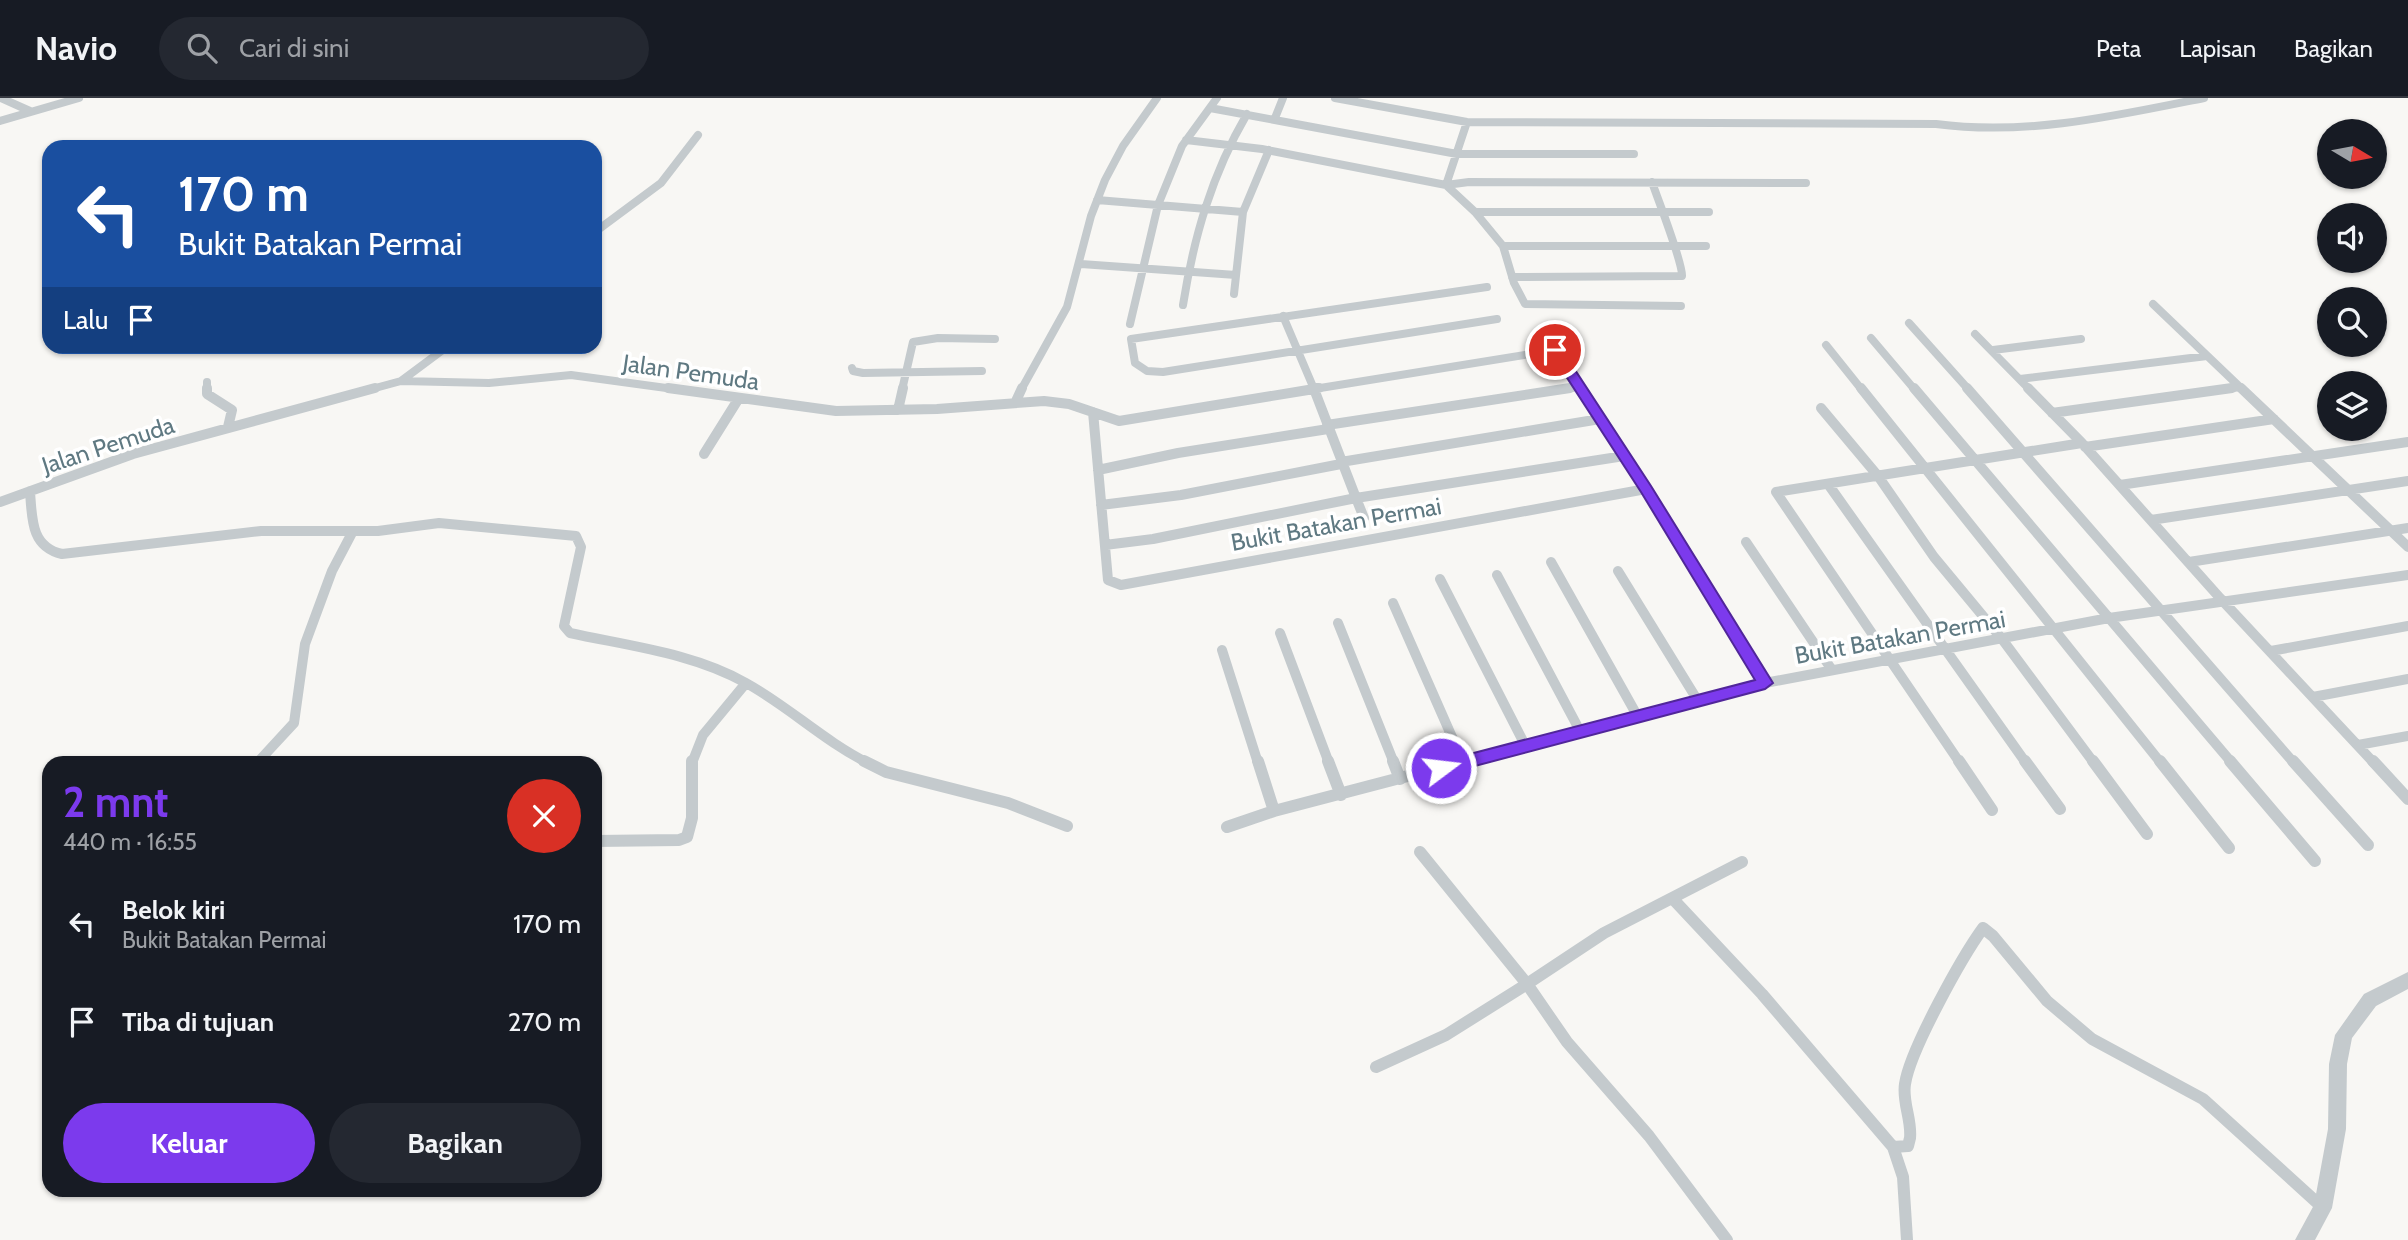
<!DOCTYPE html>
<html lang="id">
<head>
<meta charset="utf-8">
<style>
	:root { --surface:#171b24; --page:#242831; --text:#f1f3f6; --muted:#9ea1a6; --line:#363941; --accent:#7c3aed }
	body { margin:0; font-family:Cabin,sans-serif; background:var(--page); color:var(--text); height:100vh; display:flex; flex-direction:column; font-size:26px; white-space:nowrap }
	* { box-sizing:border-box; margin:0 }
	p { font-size:23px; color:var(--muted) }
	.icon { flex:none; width:38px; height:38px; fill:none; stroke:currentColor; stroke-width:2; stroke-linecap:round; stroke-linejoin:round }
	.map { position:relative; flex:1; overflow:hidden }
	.panel { position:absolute; left:42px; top:658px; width:560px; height:441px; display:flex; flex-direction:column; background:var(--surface); border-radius:21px; box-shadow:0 2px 5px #0004 }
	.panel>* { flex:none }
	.banner { position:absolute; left:42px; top:42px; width:560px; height:214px; border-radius:21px; box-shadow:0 2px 5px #0004; background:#1a4fa0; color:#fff; overflow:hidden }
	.needle { width:46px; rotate:100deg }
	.tools { position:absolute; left:2317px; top:21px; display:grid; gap:14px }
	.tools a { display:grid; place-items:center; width:70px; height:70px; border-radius:50%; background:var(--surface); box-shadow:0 2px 5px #0004; font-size:35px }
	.pin { position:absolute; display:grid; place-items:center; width:60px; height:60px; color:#fff; margin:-30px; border:4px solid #fff; border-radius:50%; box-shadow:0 2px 7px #0007 }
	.me { position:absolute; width:77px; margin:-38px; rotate:75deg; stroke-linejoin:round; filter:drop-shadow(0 0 5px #0008) }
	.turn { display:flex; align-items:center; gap:24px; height:147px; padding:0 21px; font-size:32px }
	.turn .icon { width:91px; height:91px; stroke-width:2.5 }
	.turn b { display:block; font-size:49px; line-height:60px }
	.then { display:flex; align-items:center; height:66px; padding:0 21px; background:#0003; gap:14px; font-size:26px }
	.round { display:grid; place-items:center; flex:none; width:74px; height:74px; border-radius:37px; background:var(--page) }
	.head { display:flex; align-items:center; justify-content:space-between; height:119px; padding:0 21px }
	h1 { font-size:42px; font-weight:800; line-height:52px; color:var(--accent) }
	.button { display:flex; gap:14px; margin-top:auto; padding:14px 21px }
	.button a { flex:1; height:80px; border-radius:42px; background:var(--accent); color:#fff; font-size:28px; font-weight:800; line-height:80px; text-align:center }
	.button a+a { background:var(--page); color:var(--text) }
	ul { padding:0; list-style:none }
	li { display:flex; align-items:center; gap:21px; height:98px; padding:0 21px }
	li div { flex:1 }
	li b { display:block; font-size:26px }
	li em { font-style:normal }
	header { display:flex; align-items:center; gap:42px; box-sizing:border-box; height:98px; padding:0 35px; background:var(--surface); border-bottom:2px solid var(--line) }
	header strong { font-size:33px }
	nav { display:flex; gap:38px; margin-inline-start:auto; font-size:24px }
	.search { width:490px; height:63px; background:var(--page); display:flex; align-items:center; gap:18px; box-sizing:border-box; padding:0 24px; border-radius:38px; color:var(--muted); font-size:26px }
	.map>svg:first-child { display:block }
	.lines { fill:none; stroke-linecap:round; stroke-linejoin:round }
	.minor-far2 { stroke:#c4cacd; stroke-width:8 }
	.minor-far1 { stroke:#c4cacd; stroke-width:10 }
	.minor { stroke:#c4cacd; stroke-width:12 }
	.tertiary { fill:#c4cacd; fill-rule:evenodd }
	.route { fill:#7c3aed; stroke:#51269a; stroke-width:2 }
	.labels { text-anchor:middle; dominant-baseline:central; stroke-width:7; stroke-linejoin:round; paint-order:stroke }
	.street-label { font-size:24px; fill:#5f7982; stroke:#fff }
</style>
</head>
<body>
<header>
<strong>Navio</strong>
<div class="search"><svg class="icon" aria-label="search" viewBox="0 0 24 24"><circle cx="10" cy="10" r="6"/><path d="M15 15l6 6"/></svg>Cari di sini</div>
<nav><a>Peta</a><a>Lapisan</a><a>Bagikan</a></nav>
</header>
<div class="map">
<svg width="2408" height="1142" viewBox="0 0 2408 1142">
	<rect width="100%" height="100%" fill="#f8f7f4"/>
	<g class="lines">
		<!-- minor-far2 -->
		<path class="minor-far2" d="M1 0 30 13
			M1335 0 1467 24 1936 26C2027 38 2115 18 2204 0
			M1210 10 1457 56H1634
			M1275 20 1283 0
			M0 23 79 0
			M1186 42 1262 51 1446 87 1475 114H1709
			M1446 87 1469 84 1806 85
			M1446 87 1467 24
			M1097 102 1243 114
			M1475 114 1503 148 1514 185 1525 206 1681 208
			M595 134 661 85 698 37
			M1503 148H1706
			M1081 166 1236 177
			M1512 179 1682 178C1683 165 1658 102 1652 84
			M1487 189 1131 241 1135 265 1147 273 1163 274 1497 221
			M1234 196 1243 114 1269 52
			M2153 206 2243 292
			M1183 207C1194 138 1212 76 1247 16
			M1283 218 1314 291 1555 252 1581 292
			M1909 225 1969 292
			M1130 226 1158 107 1182 48 1217 0
			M1975 236 2030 292
			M1871 240 1915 292
			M1826 247 1862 292
			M1993 252 2081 241
			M852 270 853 273 863 275 982 273
			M2020 281 2207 258
			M401 283 448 248
			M207 284V292
			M368 292 401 283 489 285 571 277 681 292
			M902 292 913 244 938 240 995 241
			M1021 292 1067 209 1091 118 1105 82 1123 48 1157 0
			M1309 292H1314
			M1559 292 1578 289
			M2219 292 2240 289"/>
		<!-- minor-far1 -->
		<path class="minor-far1" d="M207 290V296L232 312 228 329
			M668 290 836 313 937 311 1044 303 1069 306 1119 323 1314 291 1356 400 1624 358
			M1314 290H1319
			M1580 290 1646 391 1765 585 2109 520 2408 477
			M1861 290 2161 665
			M1914 290 2232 665
			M1967 290 2294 665
			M2028 290 2082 345 2220 500 2374 665
			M2241 290 2408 449
			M1016 303 1022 290
			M1821 310 1878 378 1934 459 2002 541 2094 665
			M898 312 903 290
			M1093 314 1108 482 1121 487 1646 391
			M2052 315 2232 290
			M1327 327 1570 290
			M2085 349 2274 321
			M704 356 739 300
			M1341 364 1600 321
			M1098 372 1178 355 1328 331
			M1828 386 2026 665
			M2120 387 2408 344
			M30 393C32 421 31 449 62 456L261 433H378L439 425 576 438 581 449 564 528 570 535C629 548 693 555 746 585 788 608 824 643 868 665
			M0 404 133 356 375 290
			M1101 407 1181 397 1341 366
			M2151 422 2408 383
			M1746 444 1832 572
			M1105 447 1153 441 1356 400 1364 420
			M1551 464 1638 619
			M2189 464 2408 430
			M1618 473 1698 603
			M1497 477 1580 633
			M1440 481 1525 647
			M1393 505 1463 664
			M1338 525 1394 665
			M1280 535 1329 665
			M1222 552 1258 665
			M2271 553 2408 528
			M2313 599 2408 581
			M2358 647 2408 638
			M257 665 294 625 305 546 332 473 353 433
			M692 665 703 637 746 585
			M1459 665 1765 585
			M1960 665 1776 394 2082 345"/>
		<!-- minor -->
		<path class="minor" d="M864 663 886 674 1008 705 1067 728
			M1258 663 1274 713
			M1328 663 1341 697
			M1393 663 1400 681
			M1959 663 1992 712
			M2025 663 2060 711
			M2093 663 2147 736
			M2160 663 2229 750
			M2230 663 2315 763
			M2293 663 2368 747
			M2373 663 2408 701
			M1227 729 1274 713 1465 663
			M595 743 679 742 687 739 692 720V663
			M1673 801 1762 896 1893 1049 1903 1079 1907 1142
			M1376 969 1446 937 1527 886 1420 754
			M1893 1049 1908 1048 1910 1040C1912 1022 1902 1004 1905 986 1910 952 1962 859 1983 830L1993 838 2047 903 2092 941 2203 1001 2323 1110
			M1727 1142 1649 1038 1567 944 1527 886 1604 835 1742 764"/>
		<!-- tertiary -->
		<path class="tertiary" d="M2408 874V891L2376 908 2352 940 2347 966 2346 1031 2332 1110 2315 1142H2295L2314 1107 2328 1031 2329 966 2335 937 2364 896Z"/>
	</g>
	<!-- route -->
	<path class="route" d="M1555 248 1560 249 1651 388 1773 585 1765 591 1441 677 1435 675 1433 670 1435 665 1755 582 1641 394 1549 252Z"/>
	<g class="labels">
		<!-- street labels -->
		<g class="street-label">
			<text transform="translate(691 274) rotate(8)">Jalan Pemuda</text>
			<text transform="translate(108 347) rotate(-18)">Jalan Pemuda</text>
			<text transform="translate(1336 426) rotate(-10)">Bukit Batakan Permai</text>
			<text transform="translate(1900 539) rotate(-10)">Bukit Batakan Permai</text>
		</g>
	</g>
</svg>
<div class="tools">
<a><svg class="needle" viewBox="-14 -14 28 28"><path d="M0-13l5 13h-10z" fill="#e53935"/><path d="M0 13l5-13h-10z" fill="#9ea1a6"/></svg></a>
<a><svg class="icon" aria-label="sound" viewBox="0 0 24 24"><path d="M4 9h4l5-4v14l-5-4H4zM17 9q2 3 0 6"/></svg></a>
<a><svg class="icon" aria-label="search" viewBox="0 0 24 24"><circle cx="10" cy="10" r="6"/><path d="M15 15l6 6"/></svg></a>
<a><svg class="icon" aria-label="layers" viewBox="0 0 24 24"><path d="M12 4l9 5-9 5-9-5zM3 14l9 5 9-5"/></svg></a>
</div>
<div class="pin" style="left:1555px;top:252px;background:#d93025"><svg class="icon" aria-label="arrive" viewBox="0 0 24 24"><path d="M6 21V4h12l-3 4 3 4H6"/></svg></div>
<svg class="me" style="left:1441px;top:670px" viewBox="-20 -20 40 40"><circle r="17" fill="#7c3aed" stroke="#fff" stroke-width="3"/><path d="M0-11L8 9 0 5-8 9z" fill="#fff"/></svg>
<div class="banner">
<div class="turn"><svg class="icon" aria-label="left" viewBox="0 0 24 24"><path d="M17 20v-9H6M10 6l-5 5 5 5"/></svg><div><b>170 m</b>Bukit Batakan Permai</div></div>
<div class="then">Lalu<svg class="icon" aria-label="arrive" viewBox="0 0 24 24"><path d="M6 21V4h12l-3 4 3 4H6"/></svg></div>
</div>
<section class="panel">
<div class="head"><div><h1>2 mnt</h1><p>440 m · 16:55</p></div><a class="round" style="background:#d93025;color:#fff"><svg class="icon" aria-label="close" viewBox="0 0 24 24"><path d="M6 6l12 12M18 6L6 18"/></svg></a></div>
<ul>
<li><svg class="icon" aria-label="left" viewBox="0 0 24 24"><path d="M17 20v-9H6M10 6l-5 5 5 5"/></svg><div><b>Belok kiri</b><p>Bukit Batakan Permai</p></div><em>170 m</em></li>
<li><svg class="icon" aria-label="arrive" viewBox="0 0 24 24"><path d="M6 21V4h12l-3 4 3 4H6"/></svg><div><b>Tiba di tujuan</b></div><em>270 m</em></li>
</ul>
<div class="button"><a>Keluar</a><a>Bagikan</a></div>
</section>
</div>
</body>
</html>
